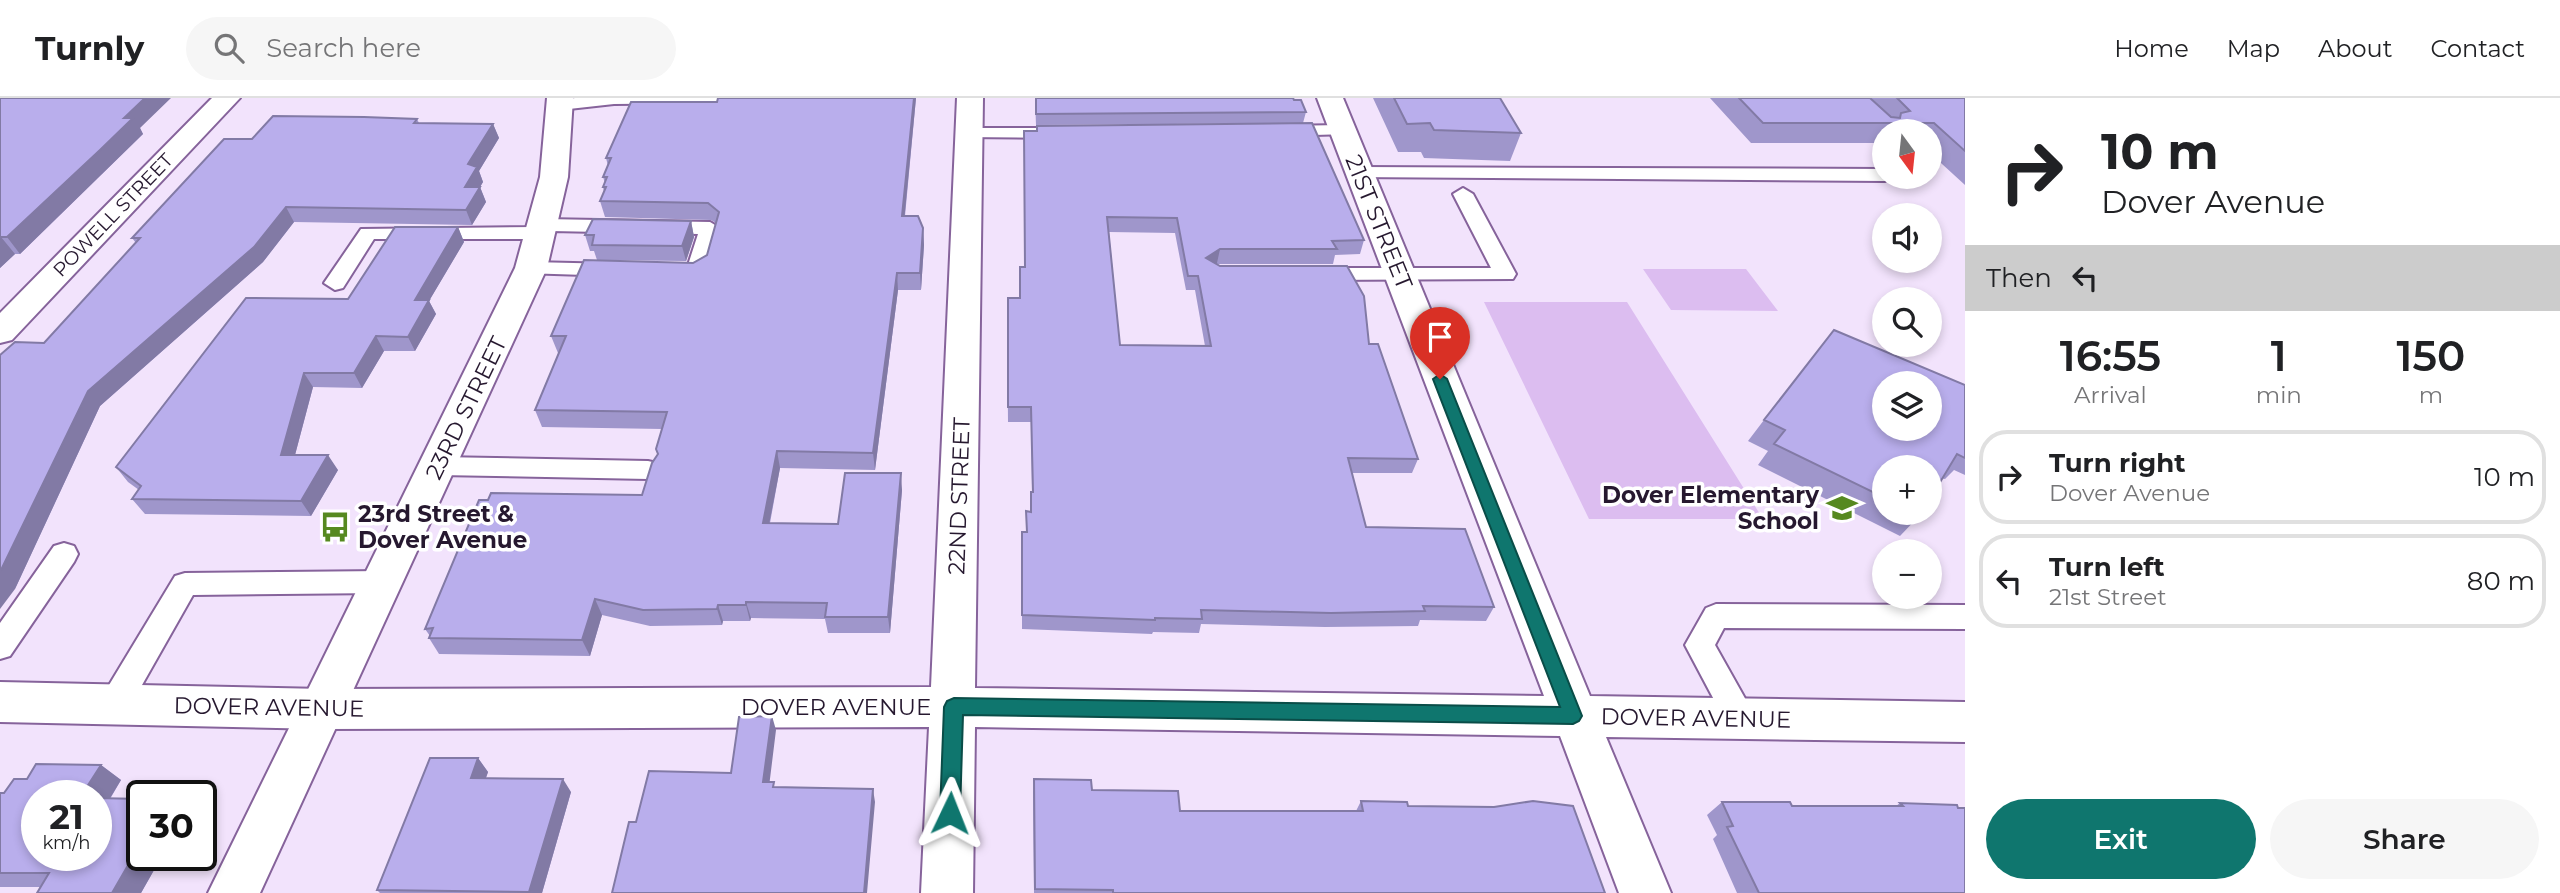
<!DOCTYPE html>
<html lang="en">
<head>
<meta charset="utf-8">
<style>
	:root { --surface:#fff; --page:#f6f6f6; --text:#202124; --muted:#757577; --line:#e0e0e0; --accent:#0f766e }
	body { margin:0; font-family:Montserrat,sans-serif; background:var(--page); color:var(--text); height:100vh; display:flex; flex-direction:column; font-size:26px; white-space:nowrap }
	* { box-sizing:border-box; margin:0 }
	p { font-size:23px; color:var(--muted) }
	.icon { flex:none; width:38px; height:38px; fill:none; stroke:currentColor; stroke-width:2; stroke-linecap:round; stroke-linejoin:round }
	.map { position:relative; flex:1; overflow:hidden }
	.details { display:flex; flex-direction:column; background:var(--surface); width:595px }
	.details>* { flex:none }
	.hud { background:#fff; color:var(--text); overflow:hidden }
	.needle { width:46px; rotate:165deg }
	.fabs { position:absolute; left:1872px; top:21px; display:grid; gap:14px }
	.fabs a { display:grid; place-items:center; width:70px; height:70px; border-radius:50%; background:var(--surface); box-shadow:0 4px 10px #0003; font-size:35px }
	.speed { position:absolute; left:21px; top:682px; display:flex; gap:14px; font-size:35px; font-weight:700; text-align:center }
	.speed>* { display:grid; place-content:center; width:91px; height:91px; border-radius:50%; background:var(--surface); box-shadow:0 4px 10px #0003; line-height:1 }
	.speed small { font-size:18px; font-weight:400 }
	.speed .limit { border:4px solid #111; border-radius:10px; background:#fff; color:#111 }
	.pin { position:absolute; display:grid; place-items:center; width:60px; height:60px; color:#fff; margin:-72px -30px; border-radius:50% 50% 50% 0; rotate:-45deg; box-shadow:0 0 7px #0007 }
	.pin .icon { rotate:45deg }
	.me { position:absolute; width:77px; margin:-38px; rotate:2deg; stroke-linejoin:round; filter:drop-shadow(0 0 5px #0008) }
	.turn { display:flex; align-items:center; gap:24px; height:147px; padding:0 21px; font-size:32px }
	.turn .icon { width:91px; height:91px; stroke-width:2.5 }
	.turn b { display:block; font-size:49px; line-height:60px }
	.then { display:flex; align-items:center; height:66px; padding:0 21px; background:#0003; gap:14px; font-size:26px }
	.eta { display:flex; justify-content:space-evenly; align-items:center; height:119px; text-align:center }
	.eta b { font-size:42px; font-weight:600; line-height:49px }
	.cta { display:flex; gap:14px; margin-top:auto; padding:14px 21px }
	.cta a { flex:1; height:80px; border-radius:42px; background:var(--accent); color:#fff; font-size:28px; font-weight:600; line-height:80px; text-align:center }
	.cta a+a { background:var(--page); color:var(--text) }
	ul { padding:0; list-style:none }
	li { display:flex; align-items:center; gap:21px; height:94px; margin:0 14px 10px; padding:0 7px; border:4px solid var(--line); border-radius:28px }
	li div { flex:1 }
	li b { display:block; font-size:26px }
	li em { font-style:normal }
	header { display:flex; align-items:center; gap:42px; box-sizing:border-box; height:98px; padding:0 35px; background:var(--surface); border-bottom:2px solid var(--line) }
	header strong { font-size:33px }
	nav { display:flex; gap:38px; margin-inline-start:auto; font-size:24px }
	.search { width:490px; height:63px; background:var(--page); display:flex; align-items:center; gap:18px; box-sizing:border-box; padding:0 24px; border-radius:38px; color:var(--muted); font-size:26px }
	main { display:flex; flex:1; min-height:0 }
	.map>svg:first-child { display:block }
	.green { fill:#dcbdf0 }
	.lines { fill:none; stroke-linecap:round; stroke-linejoin:round }
	.lane-casing { stroke:#86639b; stroke-width:4 }
	.street-casing { stroke:#86639b; stroke-width:4 }
	.secondary-casing { stroke:#86639b; stroke-width:4 }
	.lane { fill:#fff; fill-rule:evenodd }
	.street { fill:#fff; fill-rule:evenodd }
	.secondary { fill:#fff; fill-rule:evenodd }
	.wall { fill:#9f96cb; fill-rule:evenodd }
	.shaded-wall { fill:#827aa5 }
	.building { fill:#b9aeec; stroke:#827aa5; stroke-width:2; fill-rule:evenodd }
	.route { fill:#0f766e; stroke:#0a4d48; stroke-width:2 }
	.labels { text-anchor:middle; dominant-baseline:central; stroke-width:7; stroke-linejoin:round; paint-order:stroke }
	.far-street-label { font-size:19px; fill:#26182f; stroke:#fff }
	.street-label { font-size:23px; fill:#26182f; stroke:#fff }
	.poi-label { font-size:23px; font-weight:bold; fill:#26182f; stroke:#fff; text-anchor:end }
</style>
</head>
<body>
<header>
<strong>Turnly</strong>
<div class="search"><svg class="icon" aria-label="search" viewBox="0 0 24 24"><circle cx="10" cy="10" r="6"/><path d="M15 15l6 6"/></svg>Search here</div>
<nav><a>Home</a><a>Map</a><a>About</a><a>Contact</a></nav>
</header>
<main>
<div class="map">
<svg width="1965" height="795" viewBox="0 0 1965 795">
	<rect width="100%" height="100%" fill="#f2e3fc"/>
	<!-- green -->
	<path class="green" d="M1643 171H1746L1778 213 1671 212Z
		M1484 204H1627L1763 421H1589Z"/>
	<g class="lines">
		<!-- lane casing -->
		<g class="lane-casing">
			<path id="lane" d="M575 0H728L719 5 614 6 560 12 551 7 554 3Z
				M1342 27 1351 32 1348 36 1281 38 1272 33 1281 28Z
				M969 30H1057L1066 35 1057 40 963 39 960 35 963 31Z
				M1359 69 1885 71V79H1893L1885 83 1352 79 1349 75 1352 71Z
				M1463 90 1473 96 1516 176 1513 181 1318 182 1307 176 1318 170H1491L1453 96Z
				M544 121 710 124 720 130 708 173C700 183 673 183 665 173L668 168 688 167 698 136 551 133 549 139 542 141H374L343 190 335 192 324 185 361 131 535 129 537 123Z
				M531 164 616 166 627 172 616 178 523 175 520 170Z
				M439 359 648 363 657 365 661 372 657 379 648 381 439 377 430 375 426 368 430 361Z
				M64 445 74 448 78 456 74 464 10 558 0 561V525L54 448Z
				M383 473 393 476 397 484 393 492 383 495 193 497 125 617 114 620 103 617 99 607 103 597 175 478 185 475Z
				M1716 506 1965 507V531L1724 530 1715 547 1756 620 1751 630 1740 634 1729 630 1685 547 1706 510Z"/>
		</g>
		<!-- street casing -->
		<g class="street-casing">
			<path id="street" d="M212 0H240L12 242 0 245V215Z
				M957 0H983L975 590 1544 598 1317 0H1343L1590 598 1965 604V644L1606 639 1671 795H1619L1560 638 975 629 973 795H921L929 629 323 631 0 624V584L323 591 931 589Z"/>
		</g>
		<!-- secondary casing -->
		<g class="secondary-casing">
			<path id="secondary" d="M547 0H573L568 79 547 170 260 795H208L515 170 540 79Z"/>
		</g>
		<!-- lane -->
		<use href="#lane" class="lane"/>
		<!-- street -->
		<use href="#street" class="street"/>
		<!-- secondary -->
		<use href="#secondary" class="secondary"/>
	</g>
	<!-- wall -->
	<path class="wall" d="M0 0 140 30 143 36 20 156H15L0 170Z
		M718 0H916L905 118 923 130 924 147 921 192H898L875 372 780 370 770 425 838 426 902 392 890 535H828L825 521 751 520 750 523H723L722 527 650 528 602 517 590 558 439 556 429 540 430 538 425 531 642 397 658 356 662 331 542 329 535 312 559 255H558L551 238 707 157 716 125 711 122 605 119 600 103 604 94 603 89 605 85 603 79 608 68 606 60 717 4Z
		M1035 0H1293L1306 14 1303 25 1036 27Z
		M1373 0H1500L1521 35 1510 63 1424 60 1421 54H1398Z
		M1710 0H1965V87L1930 55V33H1885V45H1751Z
		M417 21 419 25 493 26 499 40 479 73 483 84 480 89 486 104 472 127 294 124 263 164 100 308 15 491 44 245 136 145 132 140 252 41Z
		M1024 33 1364 142 1360 156 1335 157 1333 166H1216L1369 246 1418 361 1412 375H1352L1366 429 1494 509 1486 523 1420 522 1418 528 1325 529 1201 526 1199 535 1153 534 1152 536 1022 531V434H1026V413H1030L1031 394H1032L1031 324H1008L1007 215 1019 200 1020 169H1024ZM1109 134 1175 135 1186 192H1195L1205 248 1120 247Z
		M691 123 694 139 686 163 597 162 594 153H590L585 137Z
		M458 129 464 144 429 203 436 216 415 253H384L362 290 313 289 295 357 338 372 311 418 145 416 132 401 139 392 128 384 116 369 348 201Z
		M1965 287V377L1954 372 1945 381 1885 369V415H1922L1900 438 1758 367 1768 353 1748 343 1764 322Z
		M478 660 488 674 486 680 571 694 542 795H380L377 792Z
		M101 667 121 682 110 701 142 758H162L141 795H37L40 789H0V695H4L27 681Z
		M1034 681 1092 692 1180 713H1356L1361 703 1408 708 1605 795H1034L1033 694Z
		M1722 704 1792 708H1896L1900 705 1965 795H1737L1713 741 1717 737 1707 717Z"/>
	<!-- shaded-wall -->
	<path class="shaded-wall" d="M145 0H171L140 30 143 36 20 156 7 139 124 20Z
		M914 0H916L903 134 902 118Z
		M493 26 499 40 479 73 483 84 471 104 465 89 468 66Z
		M480 89 486 104 472 127 466 112Z
		M286 109 294 124 263 164 100 308 15 491 0 511V474L88 293Z
		M691 123 694 139 686 163 682 148Z
		M458 129 464 144 429 203 436 216 415 253 408 239 415 202Z
		M923 130 924 147 921 192 920 175Z
		M1 139 15 156 0 170V140Z
		M1220 151 1217 165 1204 175 1206 160Z
		M897 175 898 192 875 372 873 355Z
		M376 238 384 253 362 290 354 275Z
		M304 275 313 289 291 372 281 357Z
		M777 353 780 370 766 442 763 425Z
		M328 357 338 372 311 418 301 403Z
		M901 375 902 392 890 535 888 519Z
		M595 501 602 517 590 558 582 542Z
		M746 504 751 520 750 523 746 507Z
		M718 507 723 523 722 527 717 511Z
		M772 618 776 632 768 697 763 684Z
		M478 660 488 674 481 693 471 680Z
		M101 667 121 682 101 715 96 712V698H81Z
		M563 681 571 694 542 795H529Z
		M873 691 875 704 867 795H864Z
		M142 743V758H162L141 795H112Z"/>
	<!-- building -->
	<path class="building" d="M0 0H145L124 20H133L100 52 7 139H1L0 140Z
		M718 0H914L902 118H918L923 130 920 175H897L873 355 777 353 763 425 838 426 845 375H901L888 519H825L827 505 746 504V507H718L717 511 643 512 595 501 582 542 429 540 433 530 425 531 479 402H488L491 395 642 397 652 365 658 356 656 351 667 314 535 312 566 238H551L584 162 693 165 707 157 719 114 708 105 600 103 606 89H603L607 79H603L611 60H606L631 4H717Z
		M1036 0H1293L1294 2H1301L1306 14 1036 16Z
		M1394 0H1500L1521 35 1434 32 1430 25 1407 26Z
		M1739 0H1870L1891 19 1900 20 1901 15 1910 13 1897 0H1965V53L1934 25H1763Z
		M273 18 364 19 417 21 414 25 493 26 468 66 477 69 465 89H480L466 112 286 109 254 149 88 293 0 474V257L15 244 44 245 140 140H132L224 41H252Z
		M1312 25 1364 142 1332 143 1337 151H1220L1206 160 1220 168H1347L1364 198 1369 246H1378L1418 361 1348 360 1366 429 1465 431 1494 509 1423 508 1425 513 1331 515 1201 512 1202 521 1155 520V522L1022 517V434H1027L1026 413 1031 414V394H1033L1031 309H1008V200H1020V169H1025L1024 33H1037V28ZM1107 119 1177 120 1188 178H1198L1211 248 1120 247Z
		M593 121 691 123 682 148 592 147 594 137H585Z
		M395 129H458L415 202H429L408 239 376 238 354 275H304L281 357H328L301 403 132 401 141 388 116 369 246 200 348 201Z
		M1834 232 1965 287V360L1957 356 1930 401V369H1885V400L1774 346 1785 332 1764 322ZM1885 285H1930V331H1885Z
		M772 618 763 684H774L773 689 873 691 864 795H612L629 724H636L649 673 731 675 739 619Z
		M430 660H478L471 680 563 681 529 794 377 792Z
		M36 666 101 667 81 698H37V758H96V700L142 701V743L112 795H37L49 775H0V695H4L14 681H27Z
		M1034 681 1091 682 1092 692 1178 693 1180 713H1363L1361 703 1407 704 1408 708 1494 709 1533 703 1573 708 1605 795H1113V792L1035 791Z
		M1722 704H1790L1792 708H1903L1900 705 1957 707 1958 710H1965V795H1759L1727 729 1733 728Z"/>
	<!-- route -->
	<path class="route" d="M1440 276 1447 281 1582 618 1579 623 1573 626 963 617 960 715 957 722 950 725 943 722 940 715 944 609 947 603 954 600 1560 609 1433 281Z"/>
	<!-- icons -->
	<defs>
		<g id="school-bare" transform="scale(2.415)"><path d="M0-5L7-2L0 1L-7-2ZM-4 1L0 2.5L4 1V4Q0 6-4 4Z" fill="#56891f" stroke="#fff" stroke-width="2.5" paint-order="stroke"/></g>
		<g id="bus-bare" transform="scale(2.415)"><path d="M-5-6H5V4H4V6H2V4H-2V6H-4V4H-5ZM-3.5-4V0h7V-4ZM-3.5 1.2v1.5H-2V1.2ZM2 1.2v1.5H3.5V1.2Z" fill="#56891f" stroke="#fff" stroke-width="2.5" paint-order="stroke"/></g>
	</defs>
	<g fill-rule="evenodd">
		<use href="#school-bare" x="1842" y="410"/>
		<use href="#bus-bare" x="335" y="429"/>
	</g>
	<g class="labels">
		<!-- far-street labels -->
		<g class="far-street-label">
			<text transform="translate(113 117) rotate(-46)">POWELL STREET</text>
		</g>
		<!-- street labels -->
		<g class="street-label">
			<text transform="translate(1379 124) rotate(68)">21ST STREET</text>
			<text transform="translate(466 310) rotate(-64)">23RD STREET</text>
			<text transform="translate(959 398) rotate(-88)">22ND STREET</text>
			<text transform="translate(269 609) rotate(1)">DOVER AVENUE</text>
			<text x="836" y="609">DOVER AVENUE</text>
			<text transform="translate(1696 620) rotate(1)">DOVER AVENUE</text>
		</g>
		<!-- poi labels -->
		<g class="poi-label">
			<text x="1819" y="397">Dover Elementary<tspan x="1819" dy="26">School</tspan></text>
			<text x="358" y="416" text-anchor="start">23rd Street &amp;<tspan x="358" dy="26">Dover Avenue</tspan></text>
		</g>
	</g>
</svg>
<div class="fabs">
<a><svg class="needle" viewBox="-14 -14 28 28"><path d="M0-13l5 13h-10z" fill="#e53935"/><path d="M0 13l5-13h-10z" fill="#757577"/></svg></a>
<a><svg class="icon" aria-label="sound" viewBox="0 0 24 24"><path d="M4 9h4l5-4v14l-5-4H4zM17 9q2 3 0 6"/></svg></a>
<a><svg class="icon" aria-label="search" viewBox="0 0 24 24"><circle cx="10" cy="10" r="6"/><path d="M15 15l6 6"/></svg></a>
<a><svg class="icon" aria-label="layers" viewBox="0 0 24 24"><path d="M12 4l9 5-9 5-9-5zM3 14l9 5 9-5"/></svg></a>
<a>+</a>
<a>−</a>
</div>
<div class="speed"><div>21<small>km/h</small></div><div class="limit">30</div></div>
<div class="pin" style="left:1440px;top:281px;background:#d93025"><svg class="icon" aria-label="arrive" viewBox="0 0 24 24"><path d="M6 21V4h12l-3 4 3 4H6"/></svg></div>
<svg class="me" style="left:950px;top:715px" viewBox="-20 -20 40 40"><path d="M0-17L14 15 0 8-14 15z" fill="#0f766e" stroke="#fff" stroke-width="4"/></svg>
</div>
<section class="details">
<div class="hud">
<div class="turn"><svg class="icon" aria-label="right" viewBox="0 0 24 24"><path d="M7 20v-9h11M14 6l5 5-5 5"/></svg><div><b>10 m</b>Dover Avenue</div></div>
<div class="then">Then<svg class="icon" aria-label="left" viewBox="0 0 24 24"><path d="M17 20v-9H6M10 6l-5 5 5 5"/></svg></div>
</div>
<div class="eta">
<div><b>16:55</b><p>Arrival</p></div>
<div><b>1</b><p>min</p></div>
<div><b>150</b><p>m</p></div>
</div>
<ul>
<li><svg class="icon" aria-label="right" viewBox="0 0 24 24"><path d="M7 20v-9h11M14 6l5 5-5 5"/></svg><div><b>Turn right</b><p>Dover Avenue</p></div><em>10 m</em></li>
<li><svg class="icon" aria-label="left" viewBox="0 0 24 24"><path d="M17 20v-9H6M10 6l-5 5 5 5"/></svg><div><b>Turn left</b><p>21st Street</p></div><em>80 m</em></li>
</ul>
<div class="cta"><a>Exit</a><a>Share</a></div>
</section>
</main>
</body>
</html>
